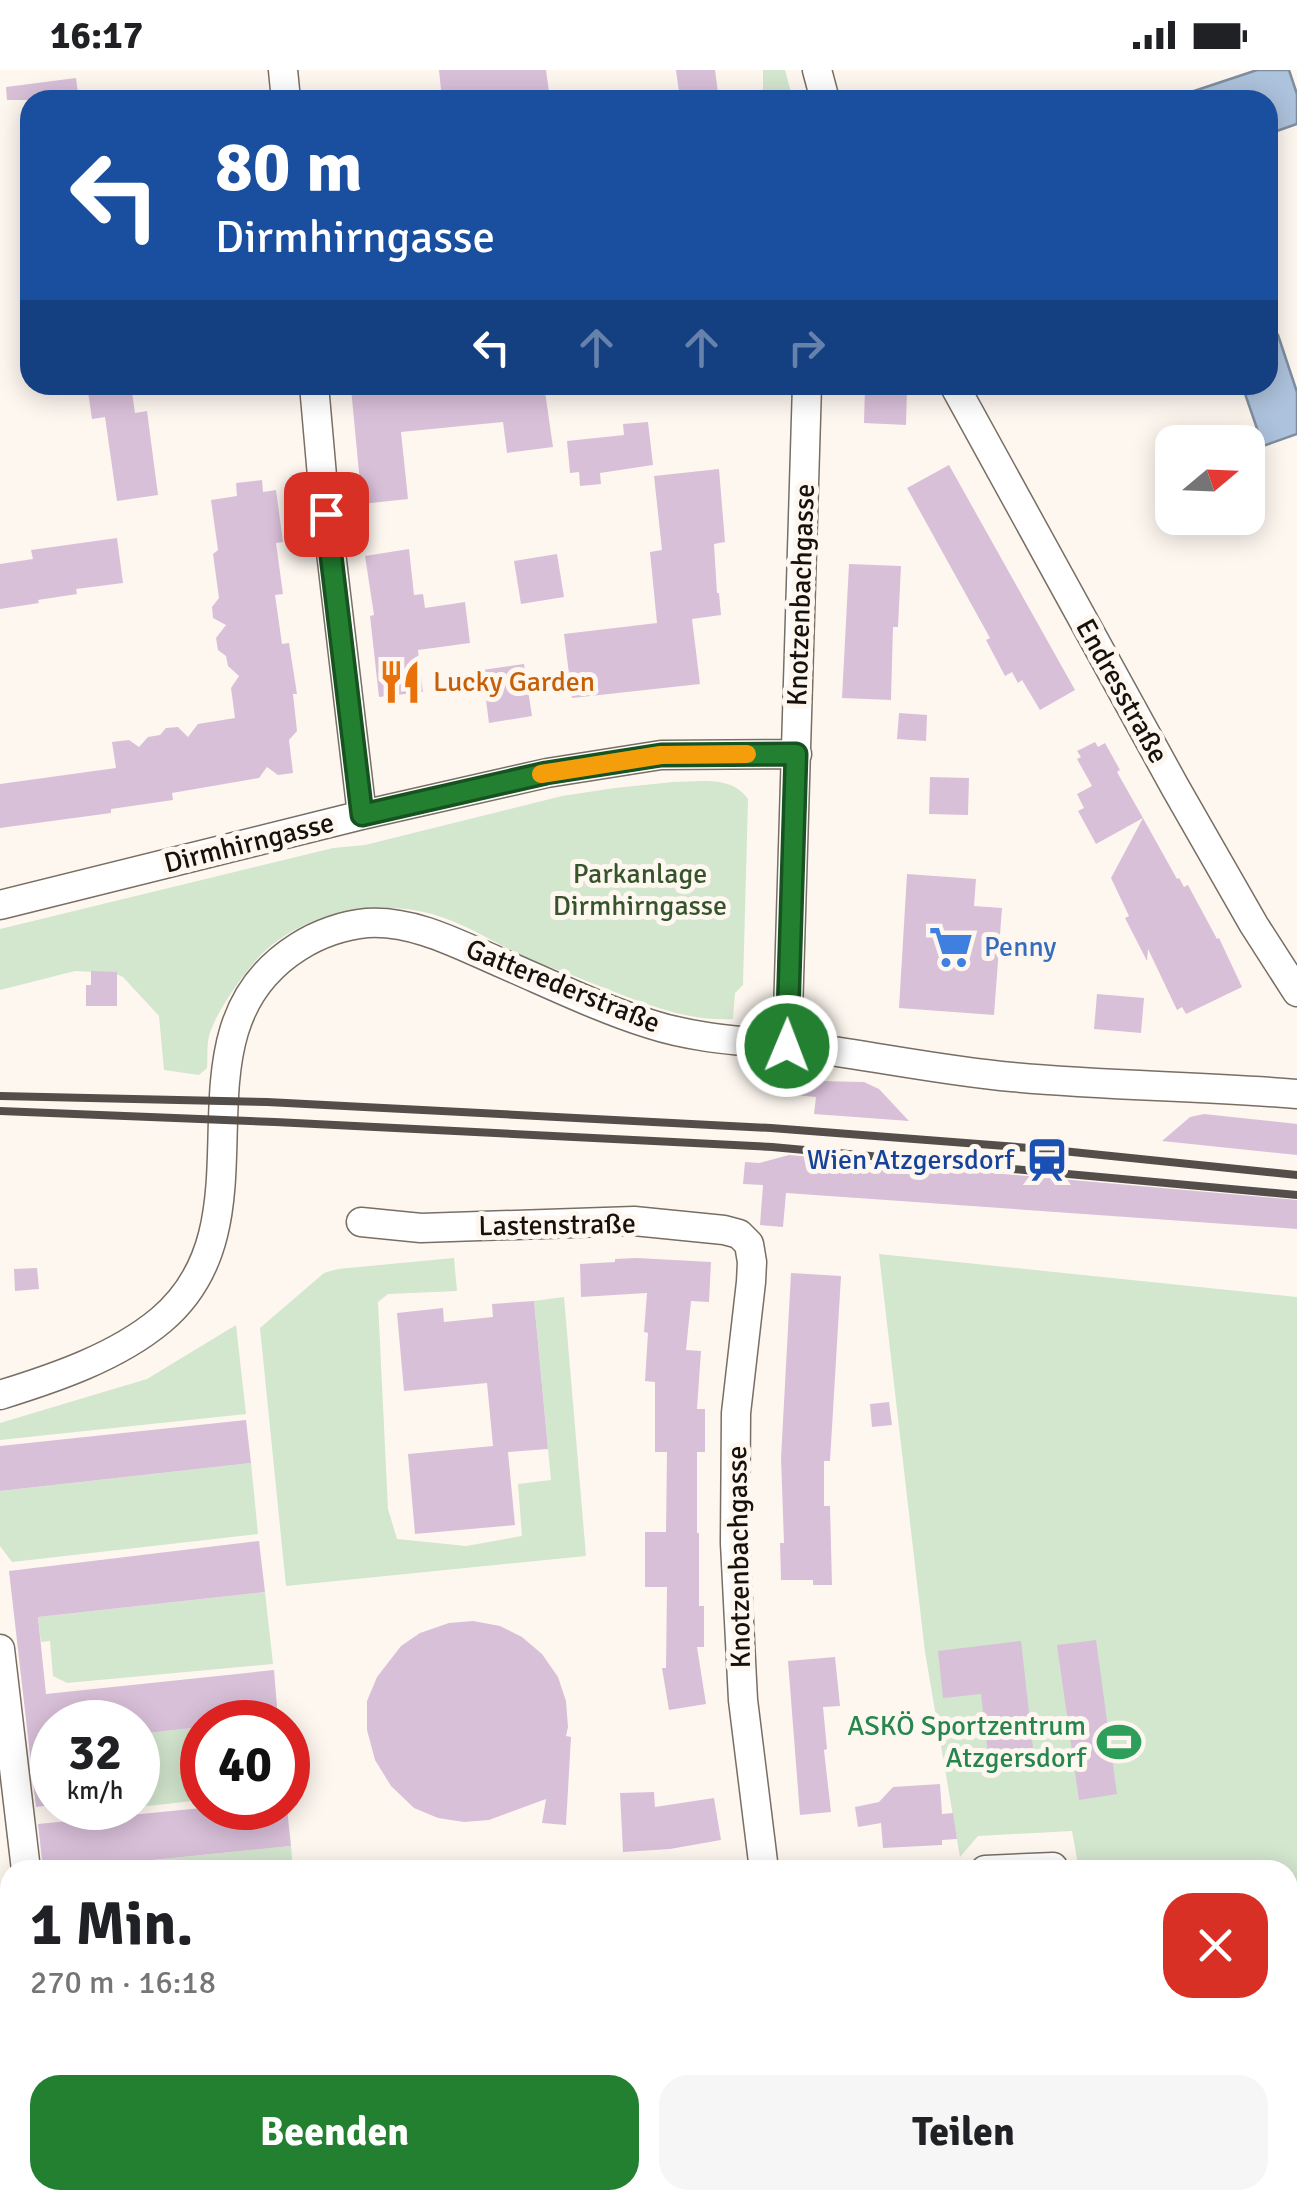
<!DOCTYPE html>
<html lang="de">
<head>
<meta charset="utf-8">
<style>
	:root { --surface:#fff; --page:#f6f6f6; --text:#202124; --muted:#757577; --accent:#238031 }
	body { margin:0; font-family:Signika,sans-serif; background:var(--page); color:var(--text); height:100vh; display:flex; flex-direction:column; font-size:38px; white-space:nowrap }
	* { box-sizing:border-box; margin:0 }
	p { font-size:32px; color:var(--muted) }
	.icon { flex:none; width:55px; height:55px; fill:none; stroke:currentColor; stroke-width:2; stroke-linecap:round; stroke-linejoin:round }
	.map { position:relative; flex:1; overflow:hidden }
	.drawer { position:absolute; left:0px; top:1790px; width:1298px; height:350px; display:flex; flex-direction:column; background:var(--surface); border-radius:30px 30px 0 0; box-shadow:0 5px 25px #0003 }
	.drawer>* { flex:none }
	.banner { position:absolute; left:20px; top:20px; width:1258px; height:305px; border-radius:30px; box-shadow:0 5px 25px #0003; background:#1a4fa0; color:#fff; overflow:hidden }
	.needle { width:65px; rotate:71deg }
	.tools { position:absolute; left:1155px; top:355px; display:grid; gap:20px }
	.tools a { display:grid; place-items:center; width:110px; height:110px; border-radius:20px; background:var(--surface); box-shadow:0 5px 25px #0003; font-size:50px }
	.speed { position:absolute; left:30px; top:1630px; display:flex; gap:20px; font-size:50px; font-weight:700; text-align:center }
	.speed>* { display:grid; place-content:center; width:130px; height:130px; border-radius:50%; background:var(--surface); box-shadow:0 5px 25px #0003; line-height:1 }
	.speed small { font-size:25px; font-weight:400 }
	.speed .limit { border:15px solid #d22; background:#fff; color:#111 }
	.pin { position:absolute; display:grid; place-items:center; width:85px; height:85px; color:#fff; margin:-42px; border-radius:20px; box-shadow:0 5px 15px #0006 }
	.me { position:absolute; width:110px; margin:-55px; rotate:1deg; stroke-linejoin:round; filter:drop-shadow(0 0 8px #0008) }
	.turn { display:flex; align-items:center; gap:35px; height:210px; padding:0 30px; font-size:45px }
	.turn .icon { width:130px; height:130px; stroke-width:2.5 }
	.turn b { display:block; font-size:70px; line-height:85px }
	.lanes { display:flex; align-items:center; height:95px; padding:0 30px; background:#0003; justify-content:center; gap:50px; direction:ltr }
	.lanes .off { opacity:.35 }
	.round { display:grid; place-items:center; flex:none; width:105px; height:105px; border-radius:30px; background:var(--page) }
	.summary { display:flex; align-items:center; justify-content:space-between; height:170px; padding:0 30px }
	h1 { font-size:60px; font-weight:800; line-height:75px }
	.button { display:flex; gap:20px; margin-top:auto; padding:20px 30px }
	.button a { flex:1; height:115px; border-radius:30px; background:var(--accent); color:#fff; font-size:40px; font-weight:800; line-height:115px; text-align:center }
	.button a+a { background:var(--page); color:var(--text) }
	.status { display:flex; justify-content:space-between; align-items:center; height:70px; padding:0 50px; background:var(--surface); direction:ltr }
	.status svg { height:28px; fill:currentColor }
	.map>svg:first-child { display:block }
	.green { fill:#d3e6ce }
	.water { fill:#adc2dc; stroke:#7f8d9e; stroke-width:2.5 }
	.building { fill:#d9c0d9 }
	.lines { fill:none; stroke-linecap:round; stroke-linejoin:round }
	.minor-casing { stroke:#786e63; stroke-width:31 }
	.minor { stroke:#fff; stroke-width:28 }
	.rail { stroke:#534e4a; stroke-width:8 }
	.route-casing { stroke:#175320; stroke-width:25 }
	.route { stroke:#238031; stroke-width:18 }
	.slow { stroke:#f59e0b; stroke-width:18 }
	.labels { text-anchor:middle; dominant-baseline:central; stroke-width:10; stroke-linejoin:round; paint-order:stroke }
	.street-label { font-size:28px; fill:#15110d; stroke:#fef7f0 }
	.food-label { font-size:28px; fill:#c56008; stroke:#fef7f0; text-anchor:start }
	.park-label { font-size:28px; fill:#35542c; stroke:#fef7f0 }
	.shop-label { font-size:28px; fill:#366cbe; stroke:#fef7f0; text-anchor:start }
	.transit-label { font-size:28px; fill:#164399; stroke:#fef7f0; text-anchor:end }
	.leisure-label { font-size:28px; fill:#27864d; stroke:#fef7f0; text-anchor:end }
</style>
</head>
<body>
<div class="status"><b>16:17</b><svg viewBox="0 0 49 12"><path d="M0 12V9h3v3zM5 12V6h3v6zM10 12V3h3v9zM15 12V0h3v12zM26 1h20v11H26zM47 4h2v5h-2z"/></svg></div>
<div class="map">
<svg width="1297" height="2140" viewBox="0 0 1297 2140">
	<rect width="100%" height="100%" fill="#fef7f0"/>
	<!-- green -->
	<path class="green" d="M763 0H785L793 30H763Z
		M673 712C700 712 731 705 748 729L743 915 735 923 733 949C684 952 639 931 594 914 570 904 546 896 523 886 493 872 464 853 432 844 377 829 311 841 267 879 248 896 220 936 211 960 206 971 208 986 207 998L199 1005 164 1000 159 946 123 907 114 903 75 901 0 920V859L333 778 365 775 562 726 615 718Z
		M879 1184 1297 1227V2051L1288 2052V1800H1079L1072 1761 978 1766 960 1787 925 1582Z
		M454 1188 457 1221 388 1224 378 1232 388 1439 397 1469 466 1476 522 1466 518 1414 551 1410 534 1231 564 1227 586 1486 286 1516 260 1258 324 1203 338 1199Z
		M236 1255 246 1344 0 1370V1353L147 1309Z
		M251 1393 258 1464 12 1492 0 1476V1421Z
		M265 1522 273 1594 67 1613 53 1606 50 1571 41 1572 38 1547Z
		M202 1657V1730L138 1737V1664Z
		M291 1776 293 1800 41 1799 64 1797 65 1799Z
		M224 2130H295L296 2140H225Z"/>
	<!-- water -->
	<path class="water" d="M1257 0H1289L1297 24V54L1268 64V30H1167Z
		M1278 265 1297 322V364L1263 376 1242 315H1268V268Z"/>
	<!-- building -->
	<path class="building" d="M439 0H546L549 22 504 30H442Z
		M676 0H715L719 30H680Z
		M76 8 79 30H7L6 17Z
		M87 315H131L135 343 147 341 158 425 117 431 105 347 92 349Z
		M384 315H544L553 377 507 383 503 352 401 362 408 429 362 434 351 318Z
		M865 317 907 319 906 355 864 353Z
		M648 352 653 395 600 403 601 414 580 416 579 402 570 403 567 371 624 365 623 354Z
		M949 395 1075 620 1040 640 1022 610 1018 613 1012 602 1005 606 986 570 990 568 907 418Z
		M719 399 725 472 714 474 717 523H719L721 545 692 549 700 614 572 628 564 564 657 553 650 482 662 480 654 406Z
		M262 410 263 422 276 420 283 472 276 473 283 524 275 525 282 574 289 573 297 624H293L297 661 289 670 293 703 278 705 267 697 259 708 172 723 173 730 111 739V743L0 758V714L116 698 112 672 129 670 139 677 148 667 160 665 166 658 178 657 188 667 198 654 235 648 231 618 239 606 228 596 226 586 218 580 216 568 226 555 213 548 212 537 219 528 213 484 218 480 211 430 237 426 236 413Z
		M117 468 123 513 76 519 77 524 38 530 39 533 0 539V494L33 489 31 480Z
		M409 479 414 525 423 524 425 538 465 532 470 573 418 580 423 622 379 627 370 546 374 545 365 486Z
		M557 484 564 527 521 534 514 491Z
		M849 494 901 496 898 557H893L891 630 842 628Z
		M524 594 532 646 489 653 482 600Z
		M899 643 927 645 926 671 897 669Z
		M1095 672 1098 677 1105 673 1120 700 1117 702 1143 748 1096 774 1078 741 1084 738 1077 724 1092 716 1077 689 1081 687 1077 681Z
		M930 707 969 708 968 745 929 744Z
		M1143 748 1177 809 1179 808 1184 817 1188 815 1217 869 1219 868 1242 917 1186 944 1182 937 1177 940 1148 879 1147 891 1125 848 1129 846 1111 808Z
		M907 804 976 809 974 836 1002 838 994 945 899 938Z
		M91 901 117 902V936H86V915H91Z
		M1097 924 1144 928 1141 963 1094 959Z
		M771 1002 819 1005 818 1011 864 1012 879 1019 909 1051 814 1044 816 1027 770 1023Z
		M1204 1044 1297 1054V1085L1162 1071 1190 1047Z
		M789 1085 1297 1130V1159L786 1123 783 1157 760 1155 763 1115 743 1114 745 1092 759 1093Z
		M637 1188 711 1192 709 1232 691 1231 686 1280 701 1281 697 1339H705V1382H697V1463H699V1536H704V1577H697L706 1634 669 1640 662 1598H666L667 1517H645V1462H666L667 1382H655V1312L645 1311 648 1263 644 1262 647 1223 581 1227 580 1194 615 1192V1189Z
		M37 1198 39 1219 15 1221 14 1199Z
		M791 1203 841 1206 830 1391H824V1436H830L832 1515H813V1510H781L780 1473H784L781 1388Z
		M534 1231 548 1379 508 1382 515 1455 415 1464 408 1384 493 1376 487 1313 404 1321 397 1243 443 1238 444 1252 493 1247 492 1234Z
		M889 1332 892 1355 872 1357 870 1334Z
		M246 1350 251 1393 0 1421V1376Z
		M259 1471 265 1522 38 1547 46 1624 274 1600 278 1649 249 1652H202V1657L138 1664V1652H52V1735L36 1737 9 1501Z
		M473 1551 500 1556 522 1567 542 1584 558 1607 566 1631 568 1657 566 1666 571 1667 566 1755 542 1753 546 1729 489 1750 464 1752 438 1748 414 1738 391 1716 375 1690 367 1660V1631L377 1607 401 1576 420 1563 449 1553Z
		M1096 1570 1117 1724 1079 1730 1057 1575Z
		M1021 1571 1033 1678 988 1684 981 1624 943 1628 938 1581Z
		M835 1587 840 1636 823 1637 827 1679 824 1680 831 1742 800 1745 788 1591Z
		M940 1714 942 1744 953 1743 957 1769 942 1770V1775L883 1778 881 1753 858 1757 855 1737 879 1732 893 1717Z
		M654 1722 655 1737 714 1728 721 1770 670 1779 623 1782 620 1723Z
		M202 1738H287L291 1776 64 1799V1797L43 1799 38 1754Z"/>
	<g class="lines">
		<!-- minor casing -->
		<g class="minor-casing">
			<path id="minor" d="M283 0 286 30
				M817 0 825 30
				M314 315 322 406 362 745
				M954 315 1175 717 1254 855 1297 922
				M0 835 362 745 547 703 661 685 797 684
				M787 976 807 315
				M361 1152 421 1158 634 1151 724 1160 739 1164 749 1174 752 1192 751 1212 736 1343 735 1473 743 1630 764 1800
				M0 1325C55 1308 117 1287 161 1250 282 1148 159 965 298 877 318 864 344 855 367 853 413 850 458 874 499 892 548 913 599 938 650 954 702 971 756 971 811 978 878 987 945 1001 1012 1007 1107 1016 1202 1016 1297 1024
				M0 1579 26 1800
				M985 1800 1053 1797
				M0 1868 10 1867
				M66 2130 67 2140
				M829 2130 831 2140"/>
		</g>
		<!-- minor -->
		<use href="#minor" class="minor"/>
		<!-- rail -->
		<path class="rail" d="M0 1026 267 1032 771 1058 1043 1079 1297 1105
			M0 1041 275 1052 772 1077 1297 1125"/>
	</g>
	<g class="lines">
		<!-- route casing -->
		<g class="route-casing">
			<path id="route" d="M326 444 362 745 546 703 661 685 796 684 787 976"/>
		</g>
		<!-- route -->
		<use href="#route" class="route"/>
		<!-- slow -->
		<path class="slow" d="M541 704 661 685 747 684"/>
	</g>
	<!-- icons -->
	<defs>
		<g id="restaurant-bare" transform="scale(3.45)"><path d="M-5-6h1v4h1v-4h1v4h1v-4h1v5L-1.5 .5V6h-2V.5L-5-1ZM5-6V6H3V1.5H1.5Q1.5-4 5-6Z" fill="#e8710a" stroke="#fef7f0" stroke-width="2.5" paint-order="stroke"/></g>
		<g id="supermarket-bare" transform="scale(3.45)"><path d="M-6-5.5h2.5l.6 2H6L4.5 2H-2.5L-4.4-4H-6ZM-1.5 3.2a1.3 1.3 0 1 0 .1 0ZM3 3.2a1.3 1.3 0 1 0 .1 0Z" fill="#3f7fe0" stroke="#fef7f0" stroke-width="2.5" paint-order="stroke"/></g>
		<g id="station-bare" transform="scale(3.45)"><path d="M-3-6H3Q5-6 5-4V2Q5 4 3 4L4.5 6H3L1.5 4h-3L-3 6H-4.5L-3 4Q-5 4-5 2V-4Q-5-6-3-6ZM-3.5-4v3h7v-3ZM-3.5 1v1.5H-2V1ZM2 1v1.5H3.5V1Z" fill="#1a4fb4" stroke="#fef7f0" stroke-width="2.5" paint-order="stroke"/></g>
		<g id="stadium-bare" transform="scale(3.45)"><path d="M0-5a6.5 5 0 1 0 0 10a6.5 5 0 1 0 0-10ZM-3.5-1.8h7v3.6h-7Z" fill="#2e9e5b" stroke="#fef7f0" stroke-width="2.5" paint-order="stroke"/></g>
	</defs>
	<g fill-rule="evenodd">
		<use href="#restaurant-bare" x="400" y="612"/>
		<use href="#supermarket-bare" x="951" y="877"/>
		<use href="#station-bare" x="1047" y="1090"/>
		<use href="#stadium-bare" x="1119" y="1672"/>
	</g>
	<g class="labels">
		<!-- street labels -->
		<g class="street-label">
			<text transform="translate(801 525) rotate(-88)">Knotzenbachgasse</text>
			<text transform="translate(1122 621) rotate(61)">Endresstraße</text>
			<text transform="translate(249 773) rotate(-14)">Dirmhirngasse</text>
			<text transform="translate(563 916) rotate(22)">Gatterederstraße</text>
			<text transform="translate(557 1155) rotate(-1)">Lastenstraße</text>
			<text transform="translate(739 1487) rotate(-91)">Knotzenbachgasse</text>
		</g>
		<!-- food labels -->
		<g class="food-label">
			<text x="433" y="612">Lucky Garden</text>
		</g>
		<!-- park labels -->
		<g class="park-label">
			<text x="640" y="804">Parkanlage<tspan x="640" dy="32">Dirmhirngasse</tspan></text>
		</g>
		<!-- shop labels -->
		<g class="shop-label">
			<text x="984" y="877">Penny</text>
		</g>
		<!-- transit labels -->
		<g class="transit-label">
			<text x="1014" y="1090">Wien Atzgersdorf</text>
		</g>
		<!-- leisure labels -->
		<g class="leisure-label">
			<text x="1086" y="1656">ASKÖ Sportzentrum<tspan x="1086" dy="32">Atzgersdorf</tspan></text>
		</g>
	</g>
</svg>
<div class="tools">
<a><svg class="needle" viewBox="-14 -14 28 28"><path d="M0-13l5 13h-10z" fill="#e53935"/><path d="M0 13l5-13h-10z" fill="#757577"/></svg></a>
</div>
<div class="speed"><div>32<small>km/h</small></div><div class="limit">40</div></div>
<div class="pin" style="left:326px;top:444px;background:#d93025"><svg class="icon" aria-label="arrive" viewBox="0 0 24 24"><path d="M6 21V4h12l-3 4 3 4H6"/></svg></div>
<svg class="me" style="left:787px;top:976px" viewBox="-20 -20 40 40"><circle r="17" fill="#238031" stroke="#fff" stroke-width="3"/><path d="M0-11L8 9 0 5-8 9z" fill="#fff"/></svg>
<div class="banner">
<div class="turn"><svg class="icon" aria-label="left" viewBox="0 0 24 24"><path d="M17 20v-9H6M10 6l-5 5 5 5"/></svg><div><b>80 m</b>Dirmhirngasse</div></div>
<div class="lanes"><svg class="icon" aria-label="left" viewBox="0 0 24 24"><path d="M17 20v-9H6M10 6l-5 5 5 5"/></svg><svg class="icon off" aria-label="ahead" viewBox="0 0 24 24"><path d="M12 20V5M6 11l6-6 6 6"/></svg><svg class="icon off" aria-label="ahead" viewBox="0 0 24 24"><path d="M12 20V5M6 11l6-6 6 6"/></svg><svg class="icon off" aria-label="right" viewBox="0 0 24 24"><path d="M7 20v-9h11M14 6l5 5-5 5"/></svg></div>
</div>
<section class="drawer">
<div class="summary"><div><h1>1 Min.</h1><p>270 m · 16:18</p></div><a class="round" style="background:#d93025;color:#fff"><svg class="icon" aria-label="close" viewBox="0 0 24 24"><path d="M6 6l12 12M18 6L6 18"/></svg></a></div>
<div class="button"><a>Beenden</a><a>Teilen</a></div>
</section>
</div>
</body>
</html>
